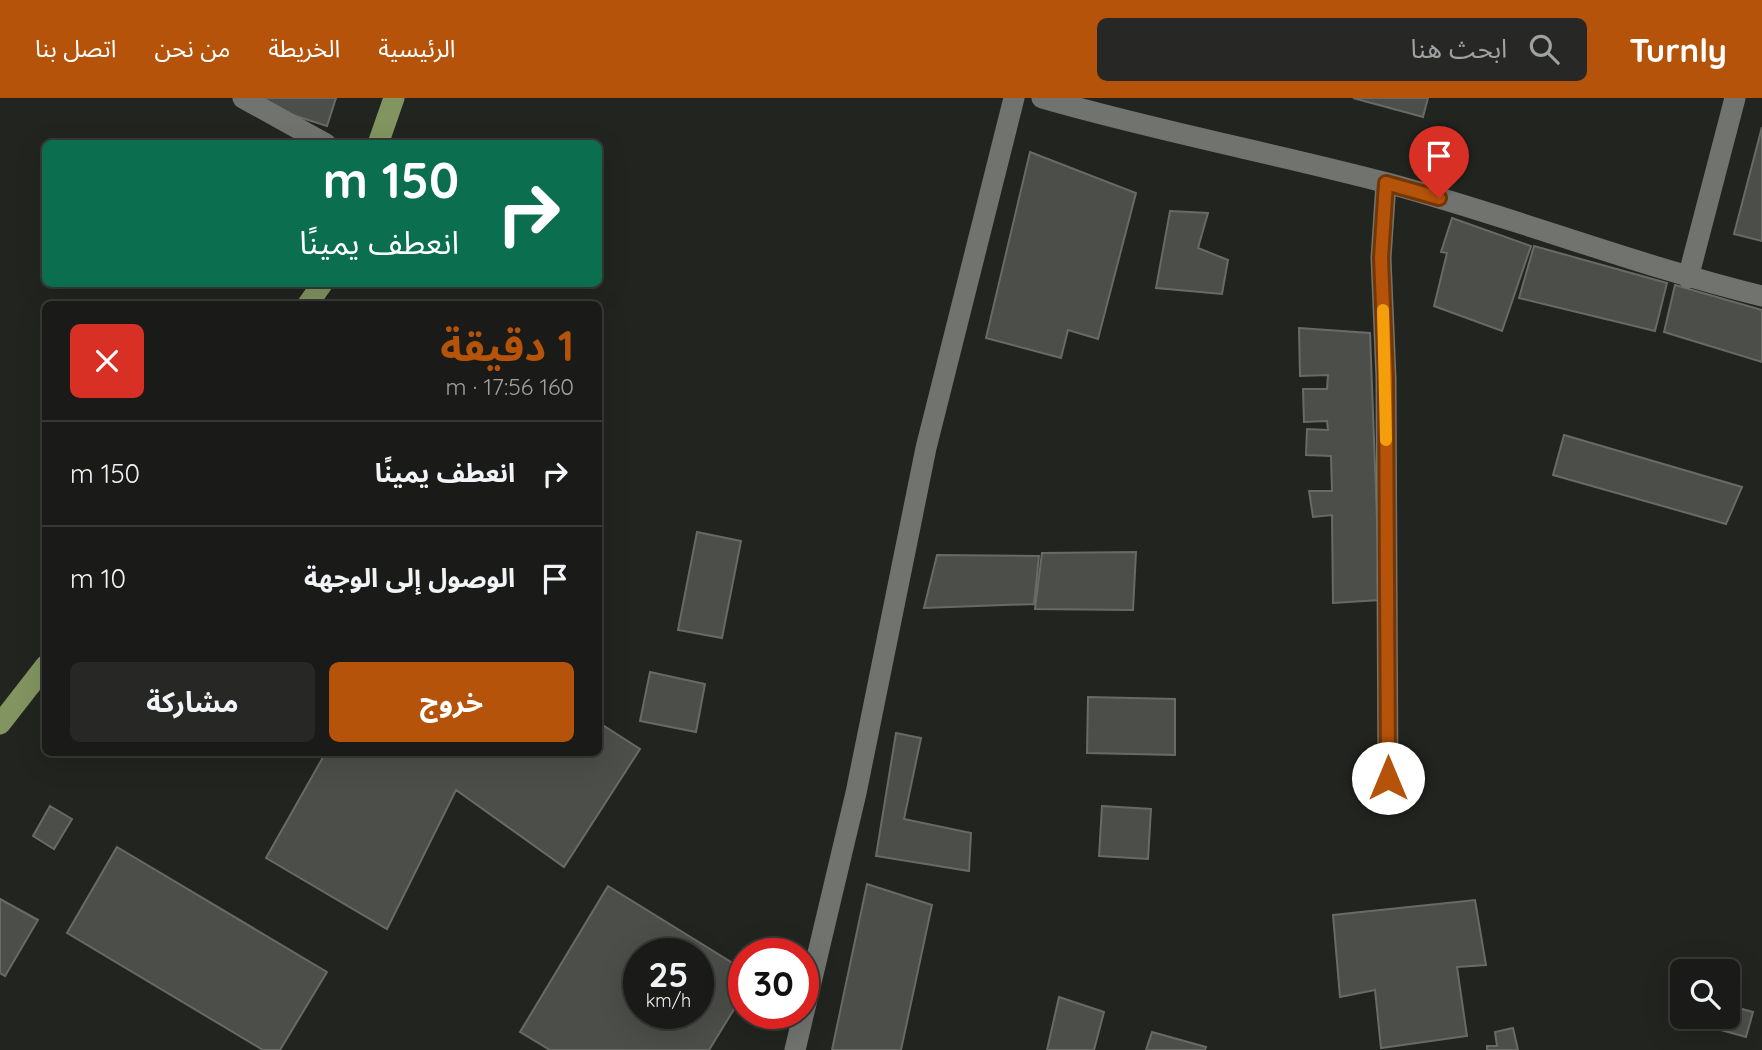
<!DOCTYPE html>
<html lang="ar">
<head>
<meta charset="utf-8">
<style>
	:root { --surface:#1a1b18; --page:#272825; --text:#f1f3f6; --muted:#9fa1a2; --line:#383937; --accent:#b45309 }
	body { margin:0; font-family:Quicksand,"Noto Sans Arabic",sans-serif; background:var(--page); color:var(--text); direction:rtl; height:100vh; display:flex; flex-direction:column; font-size:26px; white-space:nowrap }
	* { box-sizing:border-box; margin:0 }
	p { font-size:23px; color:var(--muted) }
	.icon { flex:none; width:38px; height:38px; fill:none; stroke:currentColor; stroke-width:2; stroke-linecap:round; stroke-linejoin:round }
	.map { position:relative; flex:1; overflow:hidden; direction:ltr }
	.drawer { position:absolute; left:42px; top:203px; width:560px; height:455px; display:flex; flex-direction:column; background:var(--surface); border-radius:10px; box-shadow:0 7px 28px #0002,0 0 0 2px var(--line); direction:rtl }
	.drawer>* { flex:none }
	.top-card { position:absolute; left:42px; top:42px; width:560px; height:147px; border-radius:10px; box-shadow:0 7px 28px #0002,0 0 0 2px var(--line); direction:rtl; background:#0b6e4f; color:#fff; overflow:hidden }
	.tools { position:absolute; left:1670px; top:861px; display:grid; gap:14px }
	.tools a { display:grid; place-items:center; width:70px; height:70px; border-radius:10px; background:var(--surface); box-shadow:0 7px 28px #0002,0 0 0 2px var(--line); font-size:35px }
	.speed { position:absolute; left:623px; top:840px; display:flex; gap:14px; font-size:35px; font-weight:700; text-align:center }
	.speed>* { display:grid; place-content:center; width:91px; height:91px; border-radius:50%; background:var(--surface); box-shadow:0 7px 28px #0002,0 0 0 2px var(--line); line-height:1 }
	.speed small { font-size:18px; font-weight:400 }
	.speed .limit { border:10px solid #d22; background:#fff; color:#111 }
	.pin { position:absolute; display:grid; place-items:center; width:60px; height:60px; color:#fff; margin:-72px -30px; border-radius:50% 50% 50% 0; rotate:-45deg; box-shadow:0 0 7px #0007 }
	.pin .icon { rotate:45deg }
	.me { position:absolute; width:77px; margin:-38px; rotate:0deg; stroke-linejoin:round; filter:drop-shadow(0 0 5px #0008) }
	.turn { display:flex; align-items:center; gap:24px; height:147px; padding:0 28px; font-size:32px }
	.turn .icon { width:91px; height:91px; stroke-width:2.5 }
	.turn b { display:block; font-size:49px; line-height:60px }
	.round { display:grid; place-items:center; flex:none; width:74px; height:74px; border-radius:10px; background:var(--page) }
	.overview { display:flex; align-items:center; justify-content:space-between; height:119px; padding:0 28px }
	h1 { font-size:42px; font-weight:700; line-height:52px; color:var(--accent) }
	.button { display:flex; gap:14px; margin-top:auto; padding:14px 28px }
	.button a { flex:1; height:80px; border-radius:10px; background:var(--accent); color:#fff; font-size:28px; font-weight:700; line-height:80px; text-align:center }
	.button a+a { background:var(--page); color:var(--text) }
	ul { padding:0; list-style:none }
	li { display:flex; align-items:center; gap:21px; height:105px; padding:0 28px; border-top:2px solid var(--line) }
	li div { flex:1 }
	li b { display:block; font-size:26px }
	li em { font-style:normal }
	header { display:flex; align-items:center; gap:42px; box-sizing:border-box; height:98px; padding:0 35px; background:var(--accent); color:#fff }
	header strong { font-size:33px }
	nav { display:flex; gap:38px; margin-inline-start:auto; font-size:24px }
	.search { width:490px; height:63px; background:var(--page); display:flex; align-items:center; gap:18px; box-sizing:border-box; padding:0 24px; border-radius:10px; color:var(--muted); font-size:26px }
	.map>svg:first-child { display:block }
	.building { fill:#4c4e4a; stroke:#686a65; stroke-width:2; fill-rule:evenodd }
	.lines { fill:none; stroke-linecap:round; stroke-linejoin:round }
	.minor { stroke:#71746e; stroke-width:21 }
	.major { stroke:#829560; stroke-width:21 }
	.route-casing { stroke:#753606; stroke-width:18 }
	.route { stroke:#b45309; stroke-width:12 }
	.slow { stroke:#f59e0b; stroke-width:12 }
</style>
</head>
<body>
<header>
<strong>Turnly</strong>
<div class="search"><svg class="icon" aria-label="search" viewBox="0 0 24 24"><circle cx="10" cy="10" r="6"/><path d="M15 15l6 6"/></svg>ابحث هنا</div>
<nav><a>الرئيسية</a><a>الخريطة</a><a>من نحن</a><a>اتصل بنا</a></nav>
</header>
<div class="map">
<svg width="1762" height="952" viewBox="0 0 1762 952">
	<rect width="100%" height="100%" fill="#222420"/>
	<!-- building -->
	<path class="building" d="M253 0H336L327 28 252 4Z
		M1353 0H1428L1423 19Z
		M1762 29V143L1734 136Z
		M1030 54 1136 95 1098 241 1068 232 1061 260 986 240Z
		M1170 113 1208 115 1198 150 1228 162 1222 196 1156 190Z
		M1452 120 1531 148 1502 233 1434 208 1447 155 1441 154Z
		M1534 148 1667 185 1655 233 1519 200Z
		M1675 187 1762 212V264L1664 234Z
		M1299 230 1370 235 1380 502 1333 505 1332 417 1313 419 1309 393H1332L1331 358 1306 357 1307 331 1328 332 1327 323 1304 324 1303 291H1327L1328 277 1300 278Z
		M1564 337 1742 389 1726 426 1553 377Z
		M697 434 741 443 722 540 678 532Z
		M1136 454 1133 512 1035 511 1042 455Z
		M937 457 1039 458 1034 506 924 510Z
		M650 574 705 586 696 634 640 623Z
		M1088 599 1175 601V657L1087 655Z
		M598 624 640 651 564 769 456 692 387 831 266 760 326 654H598Z
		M896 635 921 640 904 721 971 735 969 773 876 758Z
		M50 708 72 721 54 751 33 738Z
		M1102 708 1151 711 1148 761 1099 758Z
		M117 749 327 874 280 952H263L67 835Z
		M867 786 932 807 901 952H832Z
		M608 788 744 872V895L709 952H550L520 934ZM639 856H698V915H639Z
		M0 801 38 822 5 878 0 875Z
		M1475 802 1486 867 1457 869 1467 938 1381 950 1375 892 1340 899 1333 817Z
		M1059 899 1104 914 1094 952H1047Z
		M1727 907 1753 914 1746 939 1678 920 1682 908V919H1727Z
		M1513 930 1518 952H1487V948H1497L1495 934Z
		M1152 934 1206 949 1205 952H1146Z"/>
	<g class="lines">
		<!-- minor -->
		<path class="minor" d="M243 0 326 46
			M1042 0C1156 33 1273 55 1387 85 1513 119 1635 167 1762 198
			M1386 85 1381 160 1386 280 1388 680
			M1688 180 1735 0
			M795 952 856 695 926 350 1014 0"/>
		<!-- major -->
		<path class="major" d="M378 46 394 0
			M308 206 322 186
			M0 626 46 567"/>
	</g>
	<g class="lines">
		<!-- route casing -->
		<g class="route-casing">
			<path id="route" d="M1388 680 1386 280 1381 160 1386 85 1439 100"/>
		</g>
		<!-- route -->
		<use href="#route" class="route"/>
		<!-- slow -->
		<path class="slow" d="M1383 212 1386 342"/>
	</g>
</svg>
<div class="tools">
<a><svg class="icon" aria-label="search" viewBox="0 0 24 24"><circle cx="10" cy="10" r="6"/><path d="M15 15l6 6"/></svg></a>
</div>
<div class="speed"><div>25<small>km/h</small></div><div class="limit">30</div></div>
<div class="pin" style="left:1439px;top:100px;background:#d93025"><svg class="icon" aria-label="arrive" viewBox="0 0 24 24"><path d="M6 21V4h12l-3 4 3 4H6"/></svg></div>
<svg class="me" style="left:1388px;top:680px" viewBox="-20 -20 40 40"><circle r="19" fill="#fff"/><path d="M0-13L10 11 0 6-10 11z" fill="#b45309"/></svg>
<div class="top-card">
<div class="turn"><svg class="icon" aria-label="right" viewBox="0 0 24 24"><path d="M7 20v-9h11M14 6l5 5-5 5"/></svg><div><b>150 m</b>انعطف يمينًا</div></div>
</div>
<section class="drawer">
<div class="overview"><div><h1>1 دقيقة</h1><p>160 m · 17:56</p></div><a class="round" style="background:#d93025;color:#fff"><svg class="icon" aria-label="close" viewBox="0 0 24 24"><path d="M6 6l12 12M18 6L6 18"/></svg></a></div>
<ul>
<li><svg class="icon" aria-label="right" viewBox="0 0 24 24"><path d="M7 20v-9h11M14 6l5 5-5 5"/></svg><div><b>انعطف يمينًا</b></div><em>150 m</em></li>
<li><svg class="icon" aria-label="arrive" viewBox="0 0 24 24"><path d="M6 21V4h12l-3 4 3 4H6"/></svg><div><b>الوصول إلى الوجهة</b></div><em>10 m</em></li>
</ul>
<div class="button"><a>خروج</a><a>مشاركة</a></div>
</section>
</div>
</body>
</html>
